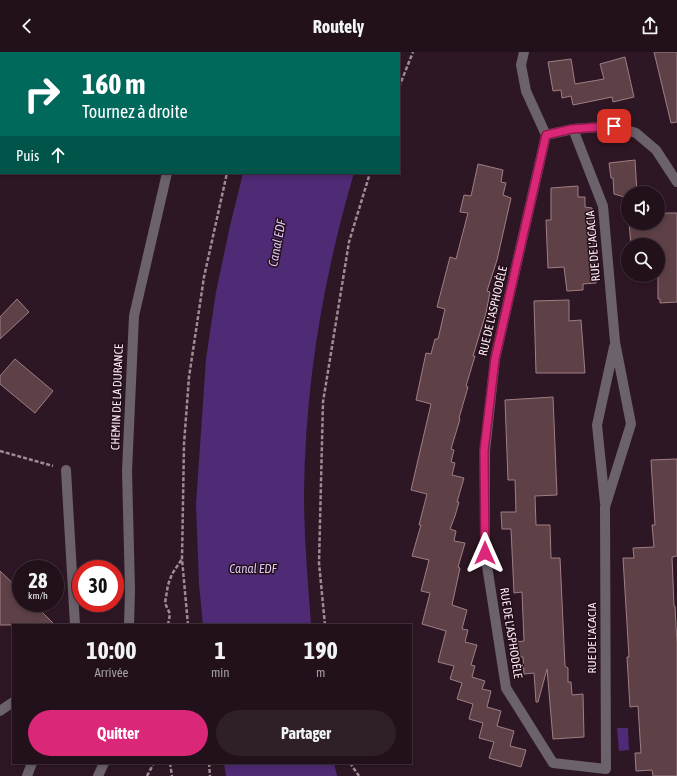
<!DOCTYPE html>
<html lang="fr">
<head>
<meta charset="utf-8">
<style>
	:root { --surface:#22111b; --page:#2e1f28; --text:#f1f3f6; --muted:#a29da3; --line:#3f313a; --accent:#db2777 }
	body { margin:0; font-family:"Asap Condensed",sans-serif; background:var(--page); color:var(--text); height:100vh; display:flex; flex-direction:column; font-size:15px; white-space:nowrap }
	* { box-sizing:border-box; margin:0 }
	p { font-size:13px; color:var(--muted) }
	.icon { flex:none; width:22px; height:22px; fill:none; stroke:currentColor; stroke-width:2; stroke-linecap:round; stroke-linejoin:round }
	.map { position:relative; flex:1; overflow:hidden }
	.side { position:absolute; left:12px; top:572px; width:400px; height:140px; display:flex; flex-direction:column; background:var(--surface); border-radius:0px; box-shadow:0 2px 6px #0003,0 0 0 1px var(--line) }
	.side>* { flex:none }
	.top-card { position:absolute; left:0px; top:0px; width:400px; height:122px; box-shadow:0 2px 6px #0003,0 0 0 1px var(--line); background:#00695c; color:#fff; overflow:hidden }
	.tools { position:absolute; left:621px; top:134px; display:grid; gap:8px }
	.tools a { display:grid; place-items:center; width:44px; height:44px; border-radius:50%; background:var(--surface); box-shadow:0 2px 6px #0003,0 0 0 1px var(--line); font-size:20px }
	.speed { position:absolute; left:12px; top:508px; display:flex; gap:8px; font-size:20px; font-weight:700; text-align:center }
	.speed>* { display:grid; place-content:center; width:52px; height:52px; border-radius:50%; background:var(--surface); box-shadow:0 2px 6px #0003,0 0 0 1px var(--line); line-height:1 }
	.speed small { font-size:10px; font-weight:400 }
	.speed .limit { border:6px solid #d22; background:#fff; color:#111 }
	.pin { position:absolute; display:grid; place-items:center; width:34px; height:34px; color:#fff; margin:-17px; border-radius:8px; box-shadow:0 2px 6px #0006 }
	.me { position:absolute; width:44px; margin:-22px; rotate:0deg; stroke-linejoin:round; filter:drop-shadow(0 0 3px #0008) }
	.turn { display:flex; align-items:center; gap:14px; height:84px; padding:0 16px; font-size:18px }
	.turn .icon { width:52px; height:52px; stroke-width:2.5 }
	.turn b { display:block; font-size:28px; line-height:34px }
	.then { display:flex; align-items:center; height:38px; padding:0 16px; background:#0003; gap:8px; font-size:15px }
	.eta { display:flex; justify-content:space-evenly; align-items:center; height:68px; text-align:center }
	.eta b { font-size:24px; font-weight:700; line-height:28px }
	.cta { display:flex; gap:8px; margin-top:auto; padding:8px 16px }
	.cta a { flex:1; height:46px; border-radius:24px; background:var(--accent); color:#fff; font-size:16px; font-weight:700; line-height:46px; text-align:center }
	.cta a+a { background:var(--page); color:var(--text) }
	header { display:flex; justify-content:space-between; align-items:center; height:52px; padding:0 16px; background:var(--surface); font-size:18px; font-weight:700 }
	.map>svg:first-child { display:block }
	.water { fill:#4f2a75 }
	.building { fill:#5e4146; stroke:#9f7e84 }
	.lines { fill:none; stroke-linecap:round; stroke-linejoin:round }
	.path { stroke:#9f8b95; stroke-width:2.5; stroke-dasharray:4 2; stroke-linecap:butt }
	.service { stroke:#6b626c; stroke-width:10 }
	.minor { stroke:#6b626c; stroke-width:10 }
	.route-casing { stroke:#8e194d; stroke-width:10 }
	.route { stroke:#db2777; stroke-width:7 }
	.labels { text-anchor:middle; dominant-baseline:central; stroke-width:3; stroke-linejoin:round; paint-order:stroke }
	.street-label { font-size:12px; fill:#feedf5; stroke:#230e1a }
	.water-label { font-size:13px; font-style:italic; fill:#d9c7f2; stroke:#230e1a }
</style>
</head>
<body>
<header><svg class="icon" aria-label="back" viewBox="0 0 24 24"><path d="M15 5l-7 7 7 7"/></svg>Routely<svg class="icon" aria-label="share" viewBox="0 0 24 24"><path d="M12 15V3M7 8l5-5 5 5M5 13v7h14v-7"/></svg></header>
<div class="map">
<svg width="677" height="724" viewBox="0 0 677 724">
	<rect width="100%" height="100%" fill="#2e1724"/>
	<!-- water -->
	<path class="water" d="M243 121H354C323 226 305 333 304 443 304 487 308 530 311 573H203L199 532 196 452 206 307 216 240 230 174Z
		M617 676H628L629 698 619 699Z
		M224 711H334L337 724H226Z"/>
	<!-- building -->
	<path class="building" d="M654 0H677V70L671 71Z
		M625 5 634 45 613 50 612 45 573 53 571 44 562 46 561 38 553 39 548 10 571 7 575 32 604 27 600 12Z
		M635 108 637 141H628V146L614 142 613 126H611L609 111Z
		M478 112 503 118 501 130 506 131 503 143 511 146 497 208 487 239 490 240 486 261 473 304H475L466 334 468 335 459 366 460 367 451 397 454 398 451 410 455 411 452 423 464 426 457 450H459L455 464 450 477 456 479 454 489 465 491 458 515 460 516 452 553 467 558 462 577 468 578 465 590 477 593 471 613 475 614 472 625 485 629 482 637 491 639 487 655 501 659 497 674 514 679 510 694 526 698 521 715 489 706 494 690 479 686 483 671 469 667 473 652 457 647 462 631 450 627 454 614 438 610 446 579 422 572 430 541 421 539 429 508 412 504 421 473H419L427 442 411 438 431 352 416 348 426 301 431 302 435 287H438L445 257 437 255 450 205 456 207 468 161 460 160 464 143 471 144Z
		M578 134V145H585V155L592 156 596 231 583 232V238L567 239 564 215 548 216 546 168H551V136Z
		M658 161H677V250L660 251V247H658V193H631L629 171H658Z
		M17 247 29 260 0 287V265Z
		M569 248V269L581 268 585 321H536L534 249Z
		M15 307 53 339 35 361 0 332V324Z
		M553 345 557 443 535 444 536 473H550L551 506H560L565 614 568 616V630H571L572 643 583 642 584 685 553 687 547 617 538 650H536L534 621 524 622 523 605H517L516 590 524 589 522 540 514 541 511 477H502L501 460H516L515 428H508L505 348Z
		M677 407V504L672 505 674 554H675L677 592V724H653L652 718 636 719 635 701H641L640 686 638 654 630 655 627 605H629L623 506H634L633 496 654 495 652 473H655L651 408Z
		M0 519 21 539V551H33L55 573H0Z"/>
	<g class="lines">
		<!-- path -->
		<path class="path" d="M269 1V0
			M399 35 413 0
			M0 399 53 414
			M168 573 170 562 165 551 168 533 172 522 182 507
			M188 573 182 507 184 392 189 325 204 225 227 121
			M325 573 319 511 323 350 349 190 370 121
			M170 711 172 724
			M209 711 210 724
			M350 711 359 724
			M147 724 154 711"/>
		<!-- service -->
		<path class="service" d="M27 724 32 711"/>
		<!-- minor -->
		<path class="minor" d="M524 0 521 13 526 39 546 83
			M203 1V0
			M546 83 495 307 485 399V501L506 636 553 711 606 717 605 455 631 372 615 290 603 154 573 77
			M546 83 573 77 614 74 636 81 656 98 677 130
			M66 418 75 573
			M605 451 597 373 614 295
			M129 573 130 538 127 419 134 264 167 121
			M0 659 13 650
			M98 724 104 711"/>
	</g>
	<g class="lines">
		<!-- route casing -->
		<g class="route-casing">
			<path id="route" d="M485 501 484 399 495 307 546 83 572 77 614 74"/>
		</g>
		<!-- route -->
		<use href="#route" class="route"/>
	</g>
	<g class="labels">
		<!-- street labels -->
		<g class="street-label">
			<text transform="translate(593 194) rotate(-95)">RUE DE L'ACACIA</text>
			<text transform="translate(493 259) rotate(-77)">RUE DE L'ASPHODÈLE</text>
			<text transform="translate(117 345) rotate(-88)">CHEMIN DE LA DURANCE</text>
			<text transform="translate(511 581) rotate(81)">RUE DE L'ASPHODÈLE</text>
			<text transform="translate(592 586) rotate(-90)">RUE DE L'ACACIA</text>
		</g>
		<!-- water labels -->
		<g class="water-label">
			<text transform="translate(277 191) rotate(-79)">Canal EDF</text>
			<text x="253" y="516">Canal EDF</text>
		</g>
	</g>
</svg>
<div class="tools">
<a><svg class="icon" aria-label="sound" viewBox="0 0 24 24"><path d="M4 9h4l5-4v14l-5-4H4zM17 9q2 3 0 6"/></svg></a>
<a><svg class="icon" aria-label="search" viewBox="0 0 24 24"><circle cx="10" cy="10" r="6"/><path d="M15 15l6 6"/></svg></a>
</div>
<div class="speed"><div>28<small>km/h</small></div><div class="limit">30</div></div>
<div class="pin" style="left:614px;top:74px;background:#d93025"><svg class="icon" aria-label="arrive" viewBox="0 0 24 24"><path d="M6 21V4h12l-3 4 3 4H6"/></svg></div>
<svg class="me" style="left:485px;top:501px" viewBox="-20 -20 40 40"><path d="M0-17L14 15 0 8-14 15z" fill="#db2777" stroke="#fff" stroke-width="4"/></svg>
<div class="top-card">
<div class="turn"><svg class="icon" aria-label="right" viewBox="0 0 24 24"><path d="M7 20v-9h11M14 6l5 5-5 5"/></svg><div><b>160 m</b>Tournez à droite</div></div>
<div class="then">Puis<svg class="icon" aria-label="ahead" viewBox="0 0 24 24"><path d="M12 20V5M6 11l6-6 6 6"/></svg></div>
</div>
<section class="side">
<div class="eta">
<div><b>10:00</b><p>Arrivée</p></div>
<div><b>1</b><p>min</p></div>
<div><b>190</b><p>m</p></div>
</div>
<div class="cta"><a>Quitter</a><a>Partager</a></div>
</section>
</div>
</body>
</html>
